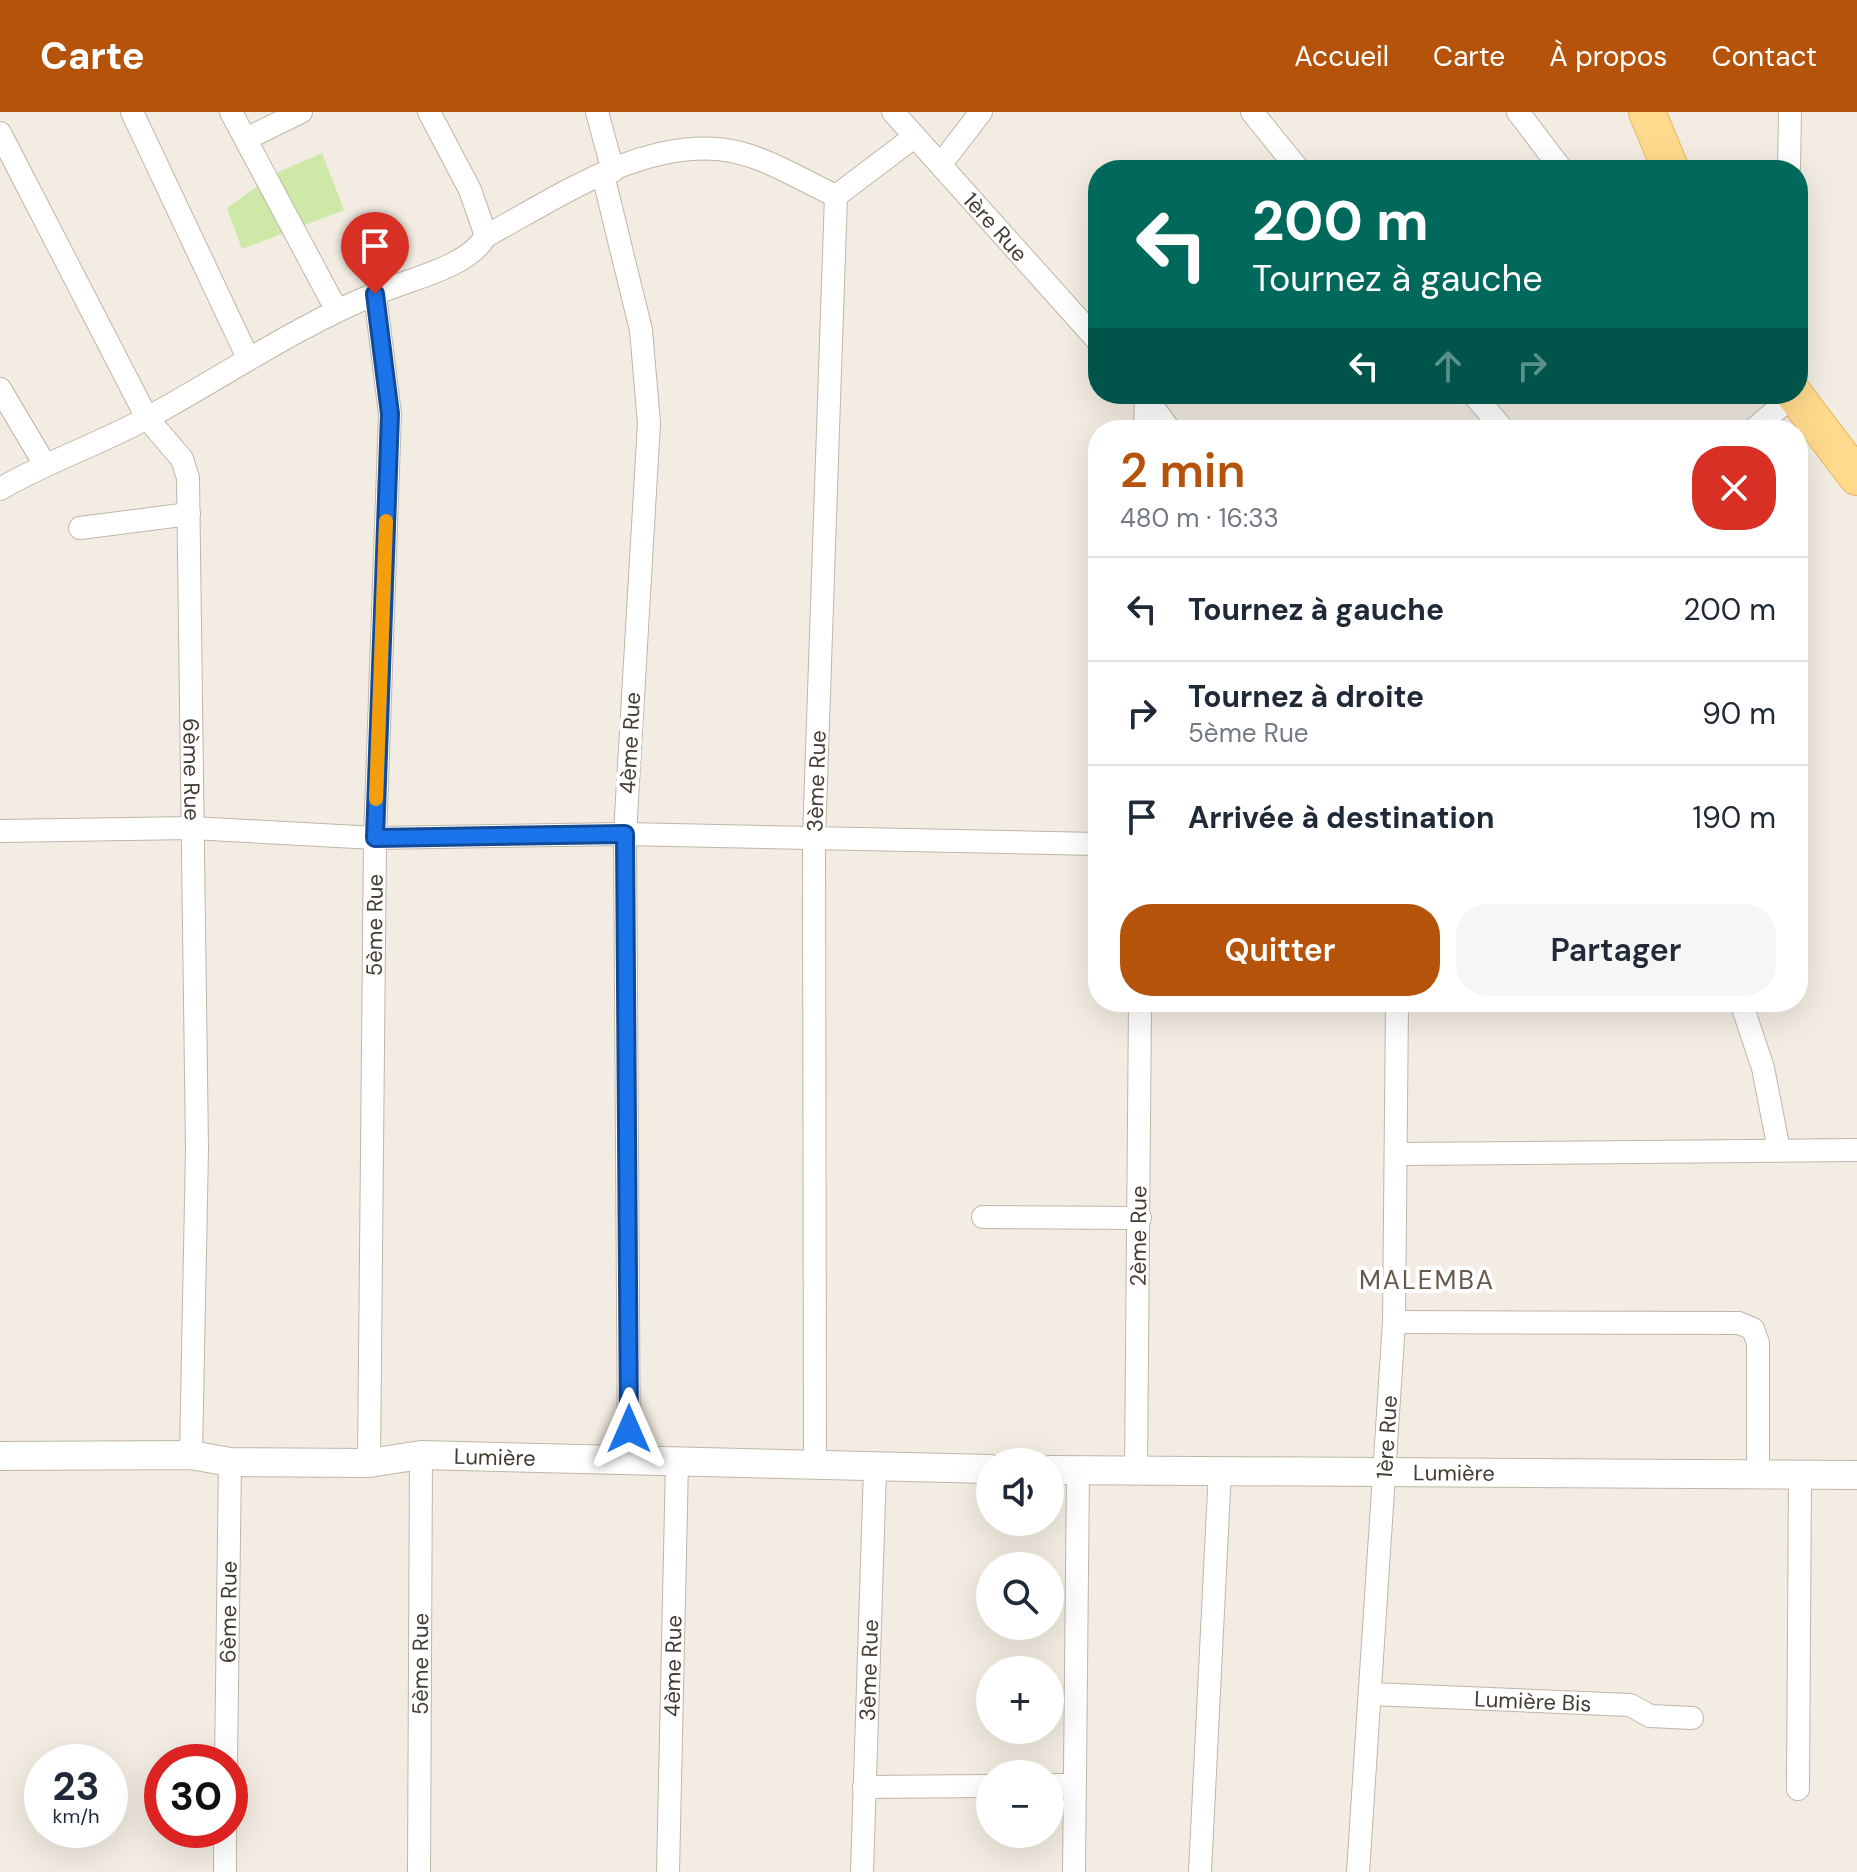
<!DOCTYPE html>
<html lang="fr">
<head>
<meta charset="utf-8">
<style>
	:root { --surface:#fff; --page:#f6f6f7; --text:#1f2937; --muted:#747a83; --line:#e0e1e3; --accent:#b45309 }
	body { margin:0; font-family:"DM Sans",sans-serif; background:var(--page); color:var(--text); height:100vh; display:flex; flex-direction:column; font-size:30px; white-space:nowrap }
	* { box-sizing:border-box; margin:0 }
	p { font-size:26px; color:var(--muted) }
	.icon { flex:none; width:44px; height:44px; fill:none; stroke:currentColor; stroke-width:2; stroke-linecap:round; stroke-linejoin:round }
	.map { position:relative; flex:1; overflow:hidden }
	.side { position:absolute; left:1088px; top:308px; width:720px; height:592px; display:flex; flex-direction:column; background:var(--surface); border-radius:32px; box-shadow:0 8px 32px #0002 }
	.side>* { flex:none }
	.guide { position:absolute; left:1088px; top:48px; width:720px; height:244px; border-radius:32px; box-shadow:0 8px 32px #0002; background:#00695c; color:#fff; overflow:hidden }
	.controls { position:absolute; left:976px; top:1336px; display:grid; gap:16px }
	.controls a { display:grid; place-items:center; width:88px; height:88px; border-radius:50%; background:var(--surface); box-shadow:0 8px 32px #0002; font-size:40px }
	.speed { position:absolute; left:24px; top:1632px; display:flex; gap:16px; font-size:40px; font-weight:700; text-align:center }
	.speed>* { display:grid; place-content:center; width:104px; height:104px; border-radius:50%; background:var(--surface); box-shadow:0 8px 32px #0002; line-height:1 }
	.speed small { font-size:20px; font-weight:400 }
	.speed .limit { border:12px solid #d22; background:#fff; color:#111 }
	.pin { position:absolute; display:grid; place-items:center; width:68px; height:68px; color:#fff; margin:-82px -34px; border-radius:50% 50% 50% 0; rotate:-45deg; box-shadow:0 0 8px #0007 }
	.pin .icon { rotate:45deg }
	.me { position:absolute; width:88px; margin:-44px; rotate:0deg; stroke-linejoin:round; filter:drop-shadow(0 0 6px #0008) }
	.turn { display:flex; align-items:center; gap:28px; height:168px; padding:0 32px; font-size:36px }
	.turn .icon { width:104px; height:104px; stroke-width:2.5 }
	.turn b { display:block; font-size:56px; line-height:68px }
	.lanes { display:flex; align-items:center; height:76px; padding:0 32px; background:#0003; justify-content:center; gap:40px; direction:ltr }
	.lanes .off { opacity:.35 }
	.round { display:grid; place-items:center; flex:none; width:84px; height:84px; border-radius:32px; background:var(--page) }
	.summary { display:flex; align-items:center; justify-content:space-between; height:136px; padding:0 32px }
	h1 { font-size:48px; font-weight:600; line-height:60px; color:var(--accent) }
	.action { display:flex; gap:16px; margin-top:auto; padding:16px 32px }
	.action a { flex:1; height:92px; border-radius:32px; background:var(--accent); color:#fff; font-size:32px; font-weight:600; line-height:92px; text-align:center }
	.action a+a { background:var(--page); color:var(--text) }
	ul { padding:0; list-style:none }
	li { display:flex; align-items:center; gap:24px; height:104px; padding:0 32px; border-top:2px solid var(--line) }
	li div { flex:1 }
	li b { display:block; font-size:30px }
	li em { font-style:normal }
	header { display:flex; align-items:center; gap:48px; box-sizing:border-box; height:112px; padding:0 40px; background:var(--accent); color:#fff }
	header strong { font-size:38px }
	nav { display:flex; gap:44px; margin-inline-start:auto; font-size:28px }
	.map>svg:first-child { display:block }
	.green { fill:#cee8a8 }
	.lines { fill:none; stroke-linecap:round; stroke-linejoin:round }
	.minor-casing { stroke:#c0b6a7; stroke-width:24 }
	.tertiary-casing { stroke:#c0b6a7; stroke-width:30 }
	.primary-casing { stroke:#e7b75a; stroke-width:38 }
	.minor { stroke:#fff; stroke-width:22 }
	.tertiary { stroke:#fff; stroke-width:28 }
	.primary { stroke:#ffda8d; stroke-width:36 }
	.route-casing { stroke:#114b97; stroke-width:20 }
	.route { stroke:#1a73e8; stroke-width:14 }
	.slow { stroke:#f59e0b; stroke-width:14 }
	.labels { text-anchor:middle; dominant-baseline:central; stroke-width:8; stroke-linejoin:round; paint-order:stroke }
	.street-label { font-size:22px; fill:#433c32; stroke:#fff }
	.quarter-label { font-size:26px; letter-spacing:2px; fill:#665949; stroke:#fff }
</style>
</head>
<body>
<header>
<strong>Carte</strong>
<nav><a>Accueil</a><a>Carte</a><a>À propos</a><a>Contact</a></nav>
</header>
<div class="map">
<svg width="1857" height="1760" viewBox="0 0 1857 1760">
	<rect width="100%" height="100%" fill="#f2ece2"/>
	<!-- green -->
	<path class="green" d="M322 41 344 98 242 137 227 96 274 62Z"/>
	<g class="lines">
		<!-- minor casing -->
		<g class="minor-casing">
			<g id="minor">
				<path d="M132 0 248 246"/>
				<path d="M231 0 336 197"/>
				<path d="M429 0 470 78 486 124"/>
				<path d="M597 0 613 59"/>
				<path id="s1" d="M893 0 1098 229"/>
				<path d="M1252 0 1299 58"/>
				<path d="M1518 0 1562 58"/>
				<path id="s2" d="M0 21 147 306 182 347 188 366 197 1037 191 1343"/>
				<path d="M246 27 301 0"/>
				<path d="M941 52 981 0"/>
				<path d="M1789 58 1790 0"/>
				<path d="M603 63 641 218 649 311 625 722 629 1348"/>
				<path d="M0 277 44 351"/>
				<path d="M1143 282 1170 318"/>
				<path d="M1473 282 1504 318"/>
				<path d="M1145 318 1146 285"/>
				<path d="M1753 318 1795 282"/>
				<path d="M0 377C48 349 100 332 149 305 226 263 298 213 380 180 412 166 467 156 486 124 555 87 635 31 717 37 759 40 799 67 836 84"/>
				<path d="M80 416 189 402"/>
				<path d="M0 719 192 716 375 726 625 722 1098 732"/>
				<path d="M1741 890 1763 956 1779 1038"/>
				<path d="M1398 1042 1857 1038"/>
				<path d="M983 1105 1140 1106"/>
				<path d="M1394 1210 1739 1211 1753 1217 1758 1231V1363"/>
				<path id="s3" d="M369 1351 375 726 390 302 375 182"/>
				<path id="s4" d="M815 1353 814 727 836 84 914 25"/>
				<path id="s5" d="M1136 1360 1140 890"/>
				<path id="s6" d="M1371 1582 1630 1593 1650 1604 1692 1606"/>
				<path id="s7" d="M226 1650 230 1350"/>
				<path d="M1050 1673H1074"/>
				<path d="M864 1675 990 1674"/>
				<path d="M1798 1677 1800 1362"/>
				<path d="M225 1760V1718"/>
				<path id="s8" d="M419 1760 421 1343"/>
				<path id="s9" d="M668 1760 677 1350"/>
				<path id="s10" d="M862 1760 875 1357"/>
				<path d="M1074 1760 1078 1358"/>
				<path d="M1200 1760 1220 1358"/>
				<path id="s11" d="M1358 1760 1394 1210 1397 890"/>
			</g>
		</g>
		<!-- tertiary casing -->
		<g class="tertiary-casing">
			<g id="tertiary">
				<path id="s12" d="M0 1344 191 1343 230 1350 369 1351 421 1343 990 1357"/>
				<path id="s13" d="M1050 1358 1857 1363"/>
			</g>
		</g>
		<!-- primary casing -->
		<g class="primary-casing">
			<path id="primary" d="M1647 0 1671 58
				M1794 282 1857 365"/>
		</g>
		<!-- minor -->
		<use href="#minor" class="minor"/>
		<!-- tertiary -->
		<use href="#tertiary" class="tertiary"/>
		<!-- primary -->
		<use href="#primary" class="primary"/>
	</g>
	<g class="lines">
		<!-- route casing -->
		<g class="route-casing">
			<path id="route" d="M375 182 390 302 375 726 625 722 629 1317"/>
		</g>
		<!-- route -->
		<use href="#route" class="route"/>
		<!-- slow -->
		<path class="slow" d="M376 687 386 409"/>
	</g>
	<g class="labels">
		<!-- street labels -->
		<g class="street-label">
			<text stroke="none"><textPath href="#s1" startOffset="154">1ère Rue</textPath></text>
			<text transform="translate(630 631) rotate(-87)">4ème Rue</text>
			<text stroke="none"><textPath href="#s2" startOffset="686">6ème Rue</textPath></text>
			<text stroke="none"><textPath href="#s4" startOffset="684">3ème Rue</textPath></text>
			<text stroke="none"><textPath href="#s3" startOffset="538">5ème Rue</textPath></text>
			<text stroke="none"><textPath href="#s5" startOffset="236">2ème Rue</textPath></text>
			<text stroke="none"><textPath href="#s11" startOffset="436">1ère Rue</textPath></text>
			<text stroke="none"><textPath href="#s12" startOffset="496">Lumière</textPath></text>
			<text stroke="none"><textPath href="#s13" startOffset="404">Lumière</textPath></text>
			<text stroke="none"><textPath href="#s7" startOffset="150">6ème Rue</textPath></text>
			<text stroke="none"><textPath href="#s8" startOffset="208">5ème Rue</textPath></text>
			<text stroke="none"><textPath href="#s9" startOffset="206">4ème Rue</textPath></text>
			<text stroke="none"><textPath href="#s10" startOffset="202">3ème Rue</textPath></text>
			<text stroke="none"><textPath href="#s6" startOffset="162">Lumière Bis</textPath></text>
		</g>
		<!-- quarter labels -->
		<g class="quarter-label">
			<text x="1427" y="1168">MALEMBA</text>
		</g>
	</g>
</svg>
<div class="controls">
<a><svg class="icon" aria-label="sound" viewBox="0 0 24 24"><path d="M4 9h4l5-4v14l-5-4H4zM17 9q2 3 0 6"/></svg></a>
<a><svg class="icon" aria-label="search" viewBox="0 0 24 24"><circle cx="10" cy="10" r="6"/><path d="M15 15l6 6"/></svg></a>
<a>+</a>
<a>−</a>
</div>
<div class="speed"><div>23<small>km/h</small></div><div class="limit">30</div></div>
<div class="pin" style="left:375px;top:182px;background:#d93025"><svg class="icon" aria-label="arrive" viewBox="0 0 24 24"><path d="M6 21V4h12l-3 4 3 4H6"/></svg></div>
<svg class="me" style="left:629px;top:1317px" viewBox="-20 -20 40 40"><path d="M0-17L14 15 0 8-14 15z" fill="#1a73e8" stroke="#fff" stroke-width="4"/></svg>
<div class="guide">
<div class="turn"><svg class="icon" aria-label="left" viewBox="0 0 24 24"><path d="M17 20v-9H6M10 6l-5 5 5 5"/></svg><div><b>200 m</b>Tournez à gauche</div></div>
<div class="lanes"><svg class="icon" aria-label="left" viewBox="0 0 24 24"><path d="M17 20v-9H6M10 6l-5 5 5 5"/></svg><svg class="icon off" aria-label="ahead" viewBox="0 0 24 24"><path d="M12 20V5M6 11l6-6 6 6"/></svg><svg class="icon off" aria-label="right" viewBox="0 0 24 24"><path d="M7 20v-9h11M14 6l5 5-5 5"/></svg></div>
</div>
<section class="side">
<div class="summary"><div><h1>2 min</h1><p>480 m · 16:33</p></div><a class="round" style="background:#d93025;color:#fff"><svg class="icon" aria-label="close" viewBox="0 0 24 24"><path d="M6 6l12 12M18 6L6 18"/></svg></a></div>
<ul>
<li><svg class="icon" aria-label="left" viewBox="0 0 24 24"><path d="M17 20v-9H6M10 6l-5 5 5 5"/></svg><div><b>Tournez à gauche</b></div><em>200 m</em></li>
<li><svg class="icon" aria-label="right" viewBox="0 0 24 24"><path d="M7 20v-9h11M14 6l5 5-5 5"/></svg><div><b>Tournez à droite</b><p>5ème Rue</p></div><em>90 m</em></li>
<li><svg class="icon" aria-label="arrive" viewBox="0 0 24 24"><path d="M6 21V4h12l-3 4 3 4H6"/></svg><div><b>Arrivée à destination</b></div><em>190 m</em></li>
</ul>
<div class="action"><a>Quitter</a><a>Partager</a></div>
</section>
</div>
</body>
</html>
